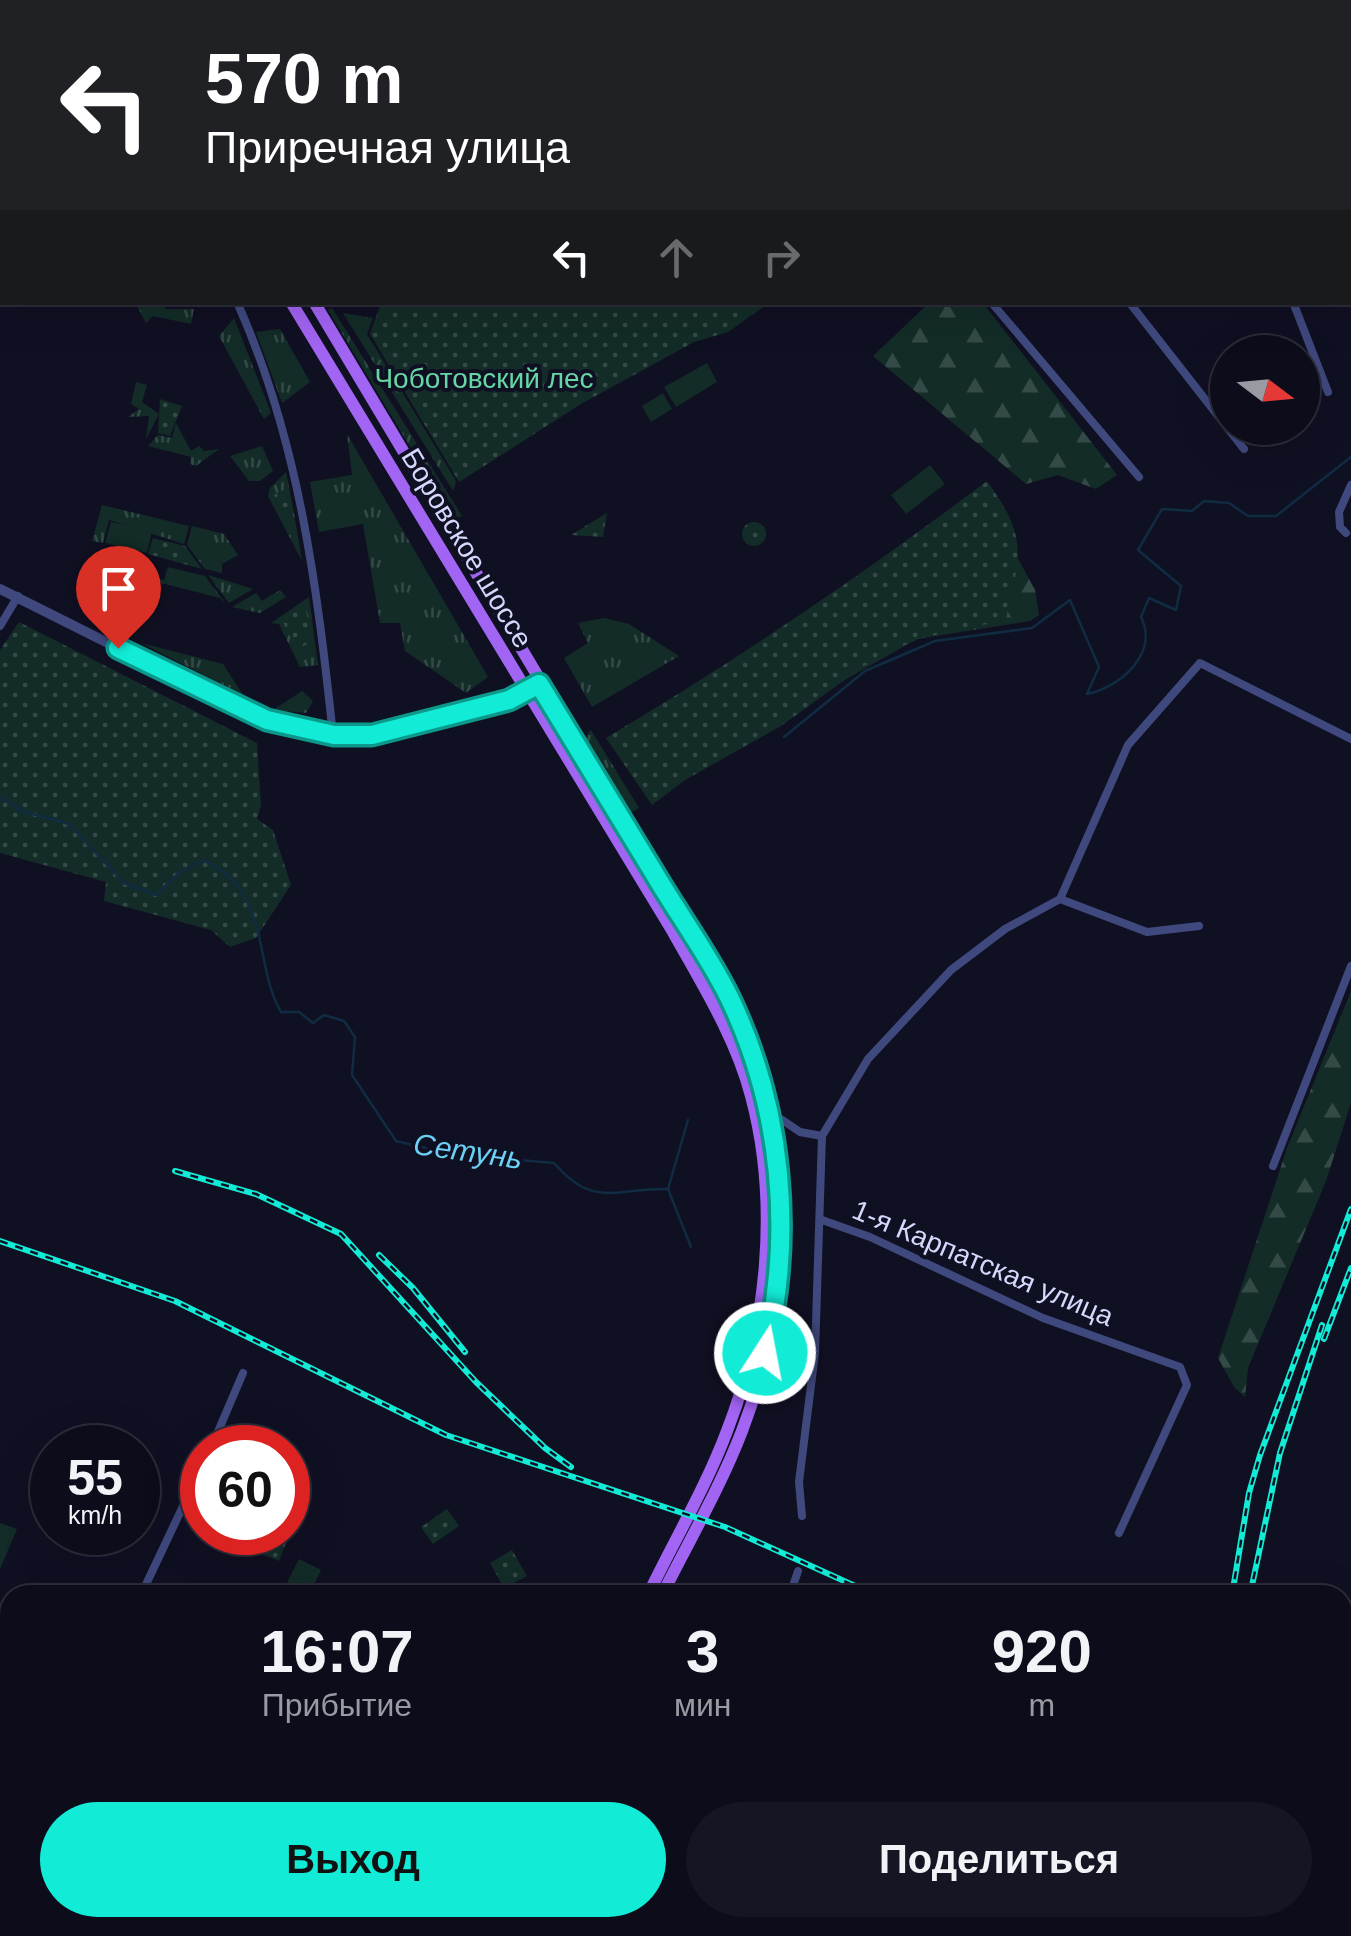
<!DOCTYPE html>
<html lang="ru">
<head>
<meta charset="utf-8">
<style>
	:root { --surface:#0c0c1a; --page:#151523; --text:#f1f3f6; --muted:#9a9ba2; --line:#2c2c39; --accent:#12ebd6 }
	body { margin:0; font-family:Helvetica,sans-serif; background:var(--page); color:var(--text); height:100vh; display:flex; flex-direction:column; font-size:38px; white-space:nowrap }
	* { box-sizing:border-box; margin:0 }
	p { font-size:32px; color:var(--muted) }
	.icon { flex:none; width:55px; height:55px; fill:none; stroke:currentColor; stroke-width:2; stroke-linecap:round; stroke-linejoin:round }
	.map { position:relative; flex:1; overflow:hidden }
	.sheet { position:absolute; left:0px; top:1585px; width:1352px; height:352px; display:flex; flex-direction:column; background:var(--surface); border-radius:30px 30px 0 0; box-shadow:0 10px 40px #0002,0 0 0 2px var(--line) }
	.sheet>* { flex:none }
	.top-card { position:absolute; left:0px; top:0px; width:1352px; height:305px; box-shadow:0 10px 40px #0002,0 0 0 2px var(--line); background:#202124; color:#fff; overflow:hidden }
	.needle { width:65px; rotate:106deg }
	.controls { position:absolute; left:1210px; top:335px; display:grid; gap:20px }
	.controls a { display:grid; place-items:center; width:110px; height:110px; border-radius:50%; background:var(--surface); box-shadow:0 10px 40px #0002,0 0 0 2px var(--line); font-size:50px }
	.speed { position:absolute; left:30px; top:1425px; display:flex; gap:20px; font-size:50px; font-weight:700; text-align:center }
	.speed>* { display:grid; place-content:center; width:130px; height:130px; border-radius:50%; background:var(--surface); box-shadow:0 10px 40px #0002,0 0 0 2px var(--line); line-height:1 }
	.speed small { font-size:25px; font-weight:400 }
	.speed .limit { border:15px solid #d22; background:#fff; color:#111 }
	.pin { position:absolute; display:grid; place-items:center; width:85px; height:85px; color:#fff; margin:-102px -42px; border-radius:50% 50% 50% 0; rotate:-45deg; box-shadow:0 0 10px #0007 }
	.pin .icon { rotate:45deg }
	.me { position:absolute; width:110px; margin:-55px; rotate:11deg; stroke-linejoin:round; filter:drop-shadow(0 0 8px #0008) }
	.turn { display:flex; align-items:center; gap:35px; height:210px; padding:0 40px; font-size:45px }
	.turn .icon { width:130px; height:130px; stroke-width:2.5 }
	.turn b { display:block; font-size:70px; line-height:85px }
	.lanes { display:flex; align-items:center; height:95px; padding:0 40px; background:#0003; justify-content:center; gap:50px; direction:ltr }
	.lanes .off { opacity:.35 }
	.eta { display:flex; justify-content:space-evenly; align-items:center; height:170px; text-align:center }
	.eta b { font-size:60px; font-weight:700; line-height:70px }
	.action { display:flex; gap:20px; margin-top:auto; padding:20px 40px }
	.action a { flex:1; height:115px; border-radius:60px; background:var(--accent); color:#111; font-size:40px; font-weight:700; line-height:115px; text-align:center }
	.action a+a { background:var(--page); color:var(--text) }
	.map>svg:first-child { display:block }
	.grass { fill:url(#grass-tufts) }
	.forest { fill:url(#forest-firs) }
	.park { fill:url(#park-dots) }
	.pitch { fill:#132c27 }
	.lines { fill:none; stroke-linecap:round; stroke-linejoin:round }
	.stream { stroke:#102c42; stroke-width:2.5 }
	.minor { stroke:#3f497e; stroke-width:8 }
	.tertiary { stroke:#3f497e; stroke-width:10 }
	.secondary { stroke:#738af4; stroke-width:11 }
	.primary { stroke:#a264f3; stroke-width:12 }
	.rail-casing { stroke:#12ebd6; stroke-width:6 }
	.rail { stroke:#101023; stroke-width:2.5; stroke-dasharray:8; stroke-linecap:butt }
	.route-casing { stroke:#0c998b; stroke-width:25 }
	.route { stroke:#12ebd6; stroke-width:18 }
	.labels { text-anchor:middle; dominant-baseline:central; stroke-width:8; stroke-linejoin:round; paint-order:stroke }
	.park-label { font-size:28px; fill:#66d6a4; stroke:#101023 }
	.street-label { font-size:28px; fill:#d5d8fc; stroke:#101023 }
	.water-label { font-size:30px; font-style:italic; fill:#6bd0f4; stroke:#101023 }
</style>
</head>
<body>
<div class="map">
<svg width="1351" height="1936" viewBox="0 0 1351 1936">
	<defs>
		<pattern id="grass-tufts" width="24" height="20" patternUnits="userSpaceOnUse" patternTransform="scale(2.5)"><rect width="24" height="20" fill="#132c27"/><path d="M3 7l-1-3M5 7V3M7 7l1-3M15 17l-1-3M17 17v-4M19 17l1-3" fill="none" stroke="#344a47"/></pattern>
		<pattern id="forest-firs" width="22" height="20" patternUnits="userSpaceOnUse" patternTransform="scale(2.5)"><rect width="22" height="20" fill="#132c27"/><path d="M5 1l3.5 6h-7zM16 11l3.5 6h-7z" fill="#344a47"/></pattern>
		<pattern id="park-dots" width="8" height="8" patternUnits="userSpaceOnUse" patternTransform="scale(2.5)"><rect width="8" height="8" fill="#132c27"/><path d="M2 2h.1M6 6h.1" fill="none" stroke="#344a47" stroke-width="1.8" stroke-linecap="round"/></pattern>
	</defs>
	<rect width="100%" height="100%" fill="#101023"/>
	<!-- grass -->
	<path class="grass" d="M158 302 166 309H194L191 324 153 316 146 323 137 306Z
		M332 308 462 516 454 520 328 310Z
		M343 313 373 318 367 334 456 481 453 491Z
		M234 318 271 413 264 419 219 336Z
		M280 329 310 382 282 403 256 332Z
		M136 382 147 385 142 402 159 414 146 439 149 416 128 417 139 409 131 404Z
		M176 423 191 451 199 446 204 451 219 449 196 466 190 464 191 457 148 446 158 435 172 438Z
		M347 434 488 677 466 693 405 651 400 623H380L363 524 319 532 310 482 352 475Z
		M262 446 273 471 260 481H249L230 456Z
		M286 472 289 487 274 496 286 523 295 519 302 561 268 496 270 488Z
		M102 505 189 526 184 544 109 520 103 543 92 541Z
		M192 526 224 534 238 555 222 564V573L205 569 187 545Z
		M99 551 110 572 109 577 80 570Z
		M118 554 134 558 131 571 164 580 168 567 205 576 226 604 220 598 123 573 112 579Z
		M208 575 253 589 229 603Z
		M280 590 286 597 260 613 232 607 256 593 262 601Z
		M309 597 318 665 300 667 279 624 271 623Z
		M604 618 629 624 679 656 592 707 564 658 588 643 578 623Z
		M141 643 223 664 243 695Z
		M302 691 313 701 306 713 273 710Z
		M591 730 639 808 630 813 585 738Z"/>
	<!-- forest -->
	<path class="forest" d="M930 302 983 303 1117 475 1096 489 1058 475 1026 484 873 356Z
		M1016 555 1035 590 1039 615 1030 621 917 639 841 682Z
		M1351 991V1103L1326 1181 1248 1368 1245 1397 1234 1387 1218 1358 1287 1148Z
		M0 1523 17 1529 0 1569Z"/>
	<!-- park -->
	<path class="park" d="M176 0H711L713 2H178Z
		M381 303V302L769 303 728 332 694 342 581 404 459 482 370 334Z
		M160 399 182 406 170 436 158 433Z
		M987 481C1029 539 1020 554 1006 620L917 639 864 666 781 726 685 780 652 805 606 738C738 659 864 574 987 481Z
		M289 487 295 519 285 523 274 495Z
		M607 513 603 537 571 535 602 516Z
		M742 534a12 12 0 1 1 24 0a12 12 0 1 1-24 0Z
		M153 538 185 546 202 569 148 554Z
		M306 608 310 642 297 650 283 622 293 611Z
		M19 622 257 743 261 806 257 819 273 830 291 885 256 938 230 947 211 930 104 901 106 882 0 853V650Z
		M447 1509 459 1526 433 1544 421 1527Z
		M271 1533H290L279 1561 262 1554Z
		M512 1550 527 1576 504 1588 490 1563Z
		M882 1928H943L925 1936H883Z"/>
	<!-- pitch -->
	<path class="pitch" d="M707 363 717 382 676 407 664 387Z
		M663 393 672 409 651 422 642 406Z
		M930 465 945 484 906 514 891 495Z
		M111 522 152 531 147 553 105 543Z
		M299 1559 321 1570 309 1595H281Z"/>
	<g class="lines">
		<!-- stream -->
		<path class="stream" d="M784 737 865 671 935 641 1032 628 1070 600 1099 667 1087 694C1121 687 1159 653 1141 617L1149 598 1176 610 1181 586 1138 550 1162 509 1192 511 1204 501 1229 503 1248 516H1276L1351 457
			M0 797 22 811 69 824 124 883 156 895 179 873 203 860C272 890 253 965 281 1012H299L313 1023 324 1015 344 1021 355 1037 352 1075 396 1141 451 1154 554 1163C594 1209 614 1188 668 1189L688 1120
			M668 1189 691 1247"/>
		<!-- minor -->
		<path class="minor" d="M78 0 80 2
			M725 0 727 2
			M1084 0 1086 2
			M1250 0 1251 2
			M1350 24H1351
			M1350 265 1351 269
			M237 302C299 440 317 586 333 735
			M991 302 1139 477
			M1129 302 1244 449
			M1293 302 1328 392
			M1346 533 1340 527 1339 512 1351 485
			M0 626 18 596
			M1060 899 1128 745 1200 663 1351 739
			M1060 899 1147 932 1199 926
			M769 1111 800 1132 822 1136
			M1273 1166 1351 966
			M822 1220 870 1237 1043 1318 1180 1367 1187 1385 1119 1533
			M211 1448 243 1373
			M802 1516 799 1482 815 1353 822 1136 868 1059 951 970 1005 929 1060 899
			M141 1595 202 1466
			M790 1595 798 1571
			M790 1928 791 1936"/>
		<!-- tertiary -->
		<path class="tertiary" d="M313 2 318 0
			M0 589 224 701 312 733 372 735 509 700 539 684
			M0 1846 10 1831"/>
		<!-- secondary -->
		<path class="secondary" d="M0 1688 10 1693
			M368 1928 380 1936"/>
		<!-- primary -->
		<path class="primary" d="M112 0 113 2
			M134 0 136 2
			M291 302 673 932C702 984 736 1038 751 1096 780 1204 767 1328 727 1431 706 1487 674 1541 648 1595
			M314 302 725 989C796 1125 796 1289 742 1431 720 1488 689 1541 662 1595
			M570 1928 571 1936
			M587 1928V1936"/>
		<!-- rail casing -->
		<g class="rail-casing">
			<path id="rail" d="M175 1171 256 1194 341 1234 476 1382 545 1448 571 1467
				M0 1241 175 1301 446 1435 725 1527 875 1595
				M379 1255 413 1288 465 1352
				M1324 1339 1351 1268
				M1232 1595 1249 1493 1260 1455 1351 1209
				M1250 1595 1280 1453 1322 1325
				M1237 1928 1239 1936
				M1260 1928 1262 1936
				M1279 1928 1282 1936"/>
		</g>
		<!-- rail -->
		<use href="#rail" class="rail"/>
	</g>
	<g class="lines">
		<!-- route casing -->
		<g class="route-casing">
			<path id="route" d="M118 648 267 720 334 735H372L509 700 539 684C578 747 615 810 654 873 678 914 708 954 729 997 782 1107 794 1234 765 1353"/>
		</g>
		<!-- route -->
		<use href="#route" class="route"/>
	</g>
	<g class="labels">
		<!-- park labels -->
		<g class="park-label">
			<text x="484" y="378">Чоботовский лес</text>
		</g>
		<!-- street labels -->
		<g class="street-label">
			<text transform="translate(467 548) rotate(59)">Боровское шоссе</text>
			<text transform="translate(983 1263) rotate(23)">1-я Карпатская улица</text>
		</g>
		<!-- water labels -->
		<g class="water-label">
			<text transform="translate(468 1151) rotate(8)">Сетунь</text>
		</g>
	</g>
</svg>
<div class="controls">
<a><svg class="needle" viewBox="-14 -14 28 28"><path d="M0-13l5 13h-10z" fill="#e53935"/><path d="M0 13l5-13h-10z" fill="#9a9ba2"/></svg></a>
</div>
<div class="speed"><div>55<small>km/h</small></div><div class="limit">60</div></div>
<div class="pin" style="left:118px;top:648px;background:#d93025"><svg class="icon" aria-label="arrive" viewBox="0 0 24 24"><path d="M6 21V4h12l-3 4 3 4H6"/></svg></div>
<svg class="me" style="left:765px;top:1353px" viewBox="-20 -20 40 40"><circle r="17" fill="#12ebd6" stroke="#fff" stroke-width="3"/><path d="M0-11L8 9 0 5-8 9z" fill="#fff"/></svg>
<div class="top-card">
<div class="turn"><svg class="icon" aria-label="left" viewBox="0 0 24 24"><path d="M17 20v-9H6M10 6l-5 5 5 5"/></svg><div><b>570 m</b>Приречная улица</div></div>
<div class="lanes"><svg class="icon" aria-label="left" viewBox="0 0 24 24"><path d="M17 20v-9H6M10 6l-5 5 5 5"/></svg><svg class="icon off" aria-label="ahead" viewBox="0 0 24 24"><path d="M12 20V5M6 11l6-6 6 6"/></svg><svg class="icon off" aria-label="right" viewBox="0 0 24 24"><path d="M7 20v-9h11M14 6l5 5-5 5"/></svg></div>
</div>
<section class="sheet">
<div class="eta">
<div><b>16:07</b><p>Прибытие</p></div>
<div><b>3</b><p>мин</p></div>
<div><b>920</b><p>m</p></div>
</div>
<div class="action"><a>Выход</a><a>Поделиться</a></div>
</section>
</div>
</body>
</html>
